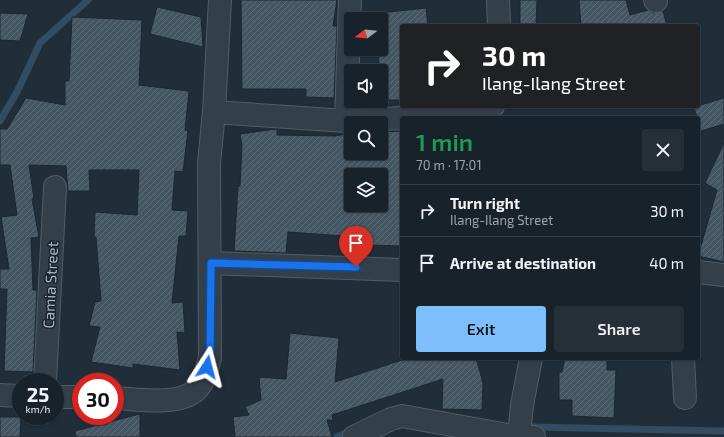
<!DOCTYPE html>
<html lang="en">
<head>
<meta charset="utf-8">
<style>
	:root { --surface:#18222b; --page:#252f37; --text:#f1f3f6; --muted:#9fa4a9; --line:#363f47; --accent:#7dbffc }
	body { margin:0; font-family:"Exo 2",sans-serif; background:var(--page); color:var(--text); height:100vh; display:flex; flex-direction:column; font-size:15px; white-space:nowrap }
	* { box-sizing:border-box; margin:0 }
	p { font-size:13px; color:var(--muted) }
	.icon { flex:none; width:22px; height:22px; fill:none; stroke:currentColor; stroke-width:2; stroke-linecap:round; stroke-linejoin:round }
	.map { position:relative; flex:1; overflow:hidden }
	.drawer { position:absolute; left:400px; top:116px; width:300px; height:244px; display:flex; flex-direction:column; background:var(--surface); border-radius:4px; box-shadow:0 1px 3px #0004,0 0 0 1px var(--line) }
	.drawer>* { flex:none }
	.guide { position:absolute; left:400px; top:24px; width:300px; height:84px; border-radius:4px; box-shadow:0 1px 3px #0004,0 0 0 1px var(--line); background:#202124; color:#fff; overflow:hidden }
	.needle { width:26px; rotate:254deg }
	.tools { position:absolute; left:344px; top:12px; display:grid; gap:8px }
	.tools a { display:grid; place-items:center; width:44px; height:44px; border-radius:4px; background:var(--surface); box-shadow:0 1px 3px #0004,0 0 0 1px var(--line); font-size:20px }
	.speed { position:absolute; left:12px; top:373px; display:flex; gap:8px; font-size:20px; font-weight:700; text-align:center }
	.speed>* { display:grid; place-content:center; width:52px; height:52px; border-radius:50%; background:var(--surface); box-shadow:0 1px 3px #0004,0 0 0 1px var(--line); line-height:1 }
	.speed small { font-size:10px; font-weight:400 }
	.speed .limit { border:6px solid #d22; background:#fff; color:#111 }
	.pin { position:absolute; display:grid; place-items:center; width:34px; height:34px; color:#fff; margin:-41px -17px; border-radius:50% 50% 50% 0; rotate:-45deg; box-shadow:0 0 4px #0007 }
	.pin .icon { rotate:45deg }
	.me { position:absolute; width:44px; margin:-22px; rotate:9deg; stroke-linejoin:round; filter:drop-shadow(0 0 3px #0008) }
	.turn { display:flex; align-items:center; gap:14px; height:84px; padding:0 16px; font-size:18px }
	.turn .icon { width:52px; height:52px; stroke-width:2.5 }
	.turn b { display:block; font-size:28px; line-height:34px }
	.round { display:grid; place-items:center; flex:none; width:42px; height:42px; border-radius:4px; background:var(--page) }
	.headline { display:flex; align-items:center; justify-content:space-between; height:68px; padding:0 16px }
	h1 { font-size:24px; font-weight:600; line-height:30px; color:#1e9e55 }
	.action { display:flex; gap:8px; margin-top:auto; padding:8px 16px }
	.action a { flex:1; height:46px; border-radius:4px; background:var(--accent); color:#111; font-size:16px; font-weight:600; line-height:46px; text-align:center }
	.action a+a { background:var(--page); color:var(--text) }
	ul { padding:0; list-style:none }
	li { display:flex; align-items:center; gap:12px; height:52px; padding:0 16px; border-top:1px solid var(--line) }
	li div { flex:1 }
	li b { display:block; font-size:15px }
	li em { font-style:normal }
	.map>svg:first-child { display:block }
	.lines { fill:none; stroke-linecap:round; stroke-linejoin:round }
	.stream { stroke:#324c61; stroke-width:7 }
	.building { fill:url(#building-hatch); stroke:#1b2630; fill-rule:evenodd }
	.minor-casing { stroke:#515d67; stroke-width:24 }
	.minor { stroke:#333f49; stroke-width:22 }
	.route-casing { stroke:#114b97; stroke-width:10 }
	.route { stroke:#1a73e8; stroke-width:7 }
	.labels { text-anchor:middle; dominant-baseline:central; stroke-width:3; stroke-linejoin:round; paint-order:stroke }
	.street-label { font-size:15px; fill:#aebac6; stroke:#19242e }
</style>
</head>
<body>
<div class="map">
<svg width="724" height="437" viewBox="0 0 724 437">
	<defs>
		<pattern id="building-hatch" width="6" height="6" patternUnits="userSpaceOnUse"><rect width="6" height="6" fill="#455663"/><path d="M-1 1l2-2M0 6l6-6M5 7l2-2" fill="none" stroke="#5d6c78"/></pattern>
	</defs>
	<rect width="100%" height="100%" fill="#202e39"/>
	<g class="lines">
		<!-- stream -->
		<path class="stream" d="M0 121 17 92 40 43 88 0
			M530 427 724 431
			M337 437 352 430"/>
	</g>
	<!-- building -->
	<path class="building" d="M241 0H337L333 26H337L334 98 306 97V89H242Z
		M520 0H537L536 26H520Z
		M579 0H626L630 15 648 10 653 13 663 11 667 26H581Z
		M157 7 201 17 203 47 150 34Z
		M426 8 428 26H402V100H381V71H378L379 55H381V19H371V14Z
		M0 13 28 14 20 41 0 40Z
		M72 17 142 20 139 85 189 91 185 130 188 131 183 172 175 171 172 210 188 211 186 236H179L172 303 183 302 185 333 177 332 180 370 133 364V368L91 362 100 327 89 326 95 302 101 301 96 237H94L95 212 137 215 139 170H89L90 191H68L66 166 29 165 34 199H32L39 237 31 238 33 290H37L33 372 4 371 7 289H0V269H9L1 217 17 215 10 165H0V129H7L26 98 65 105V81H69Z
		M724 98V124L701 131 694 107Z
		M276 129H277V135L335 136 351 133V153H381V132L402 131V246L370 245 371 238 288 232 286 253 234 251 238 186H240L242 145 240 134ZM351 175H381V205H351Z
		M724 143V262L698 256 717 190 705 183Z
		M290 333 339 338 335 382 408 358H476L483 383 482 410 442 409 443 379 332 415 333 420H327L332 437H235L233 417 249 415 245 407 261 400 259 377 286 379Z
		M565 358H607V370H616L614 418 572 416V400H559V372H562Z
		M140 414V437H76L75 431Z
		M0 417H21L20 437H0Z"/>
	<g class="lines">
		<!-- minor casing -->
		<g class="minor-casing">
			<path id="minor" d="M498 0 499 26
				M655 0 656 1
				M214 112 220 0
				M413 118 470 116 486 112 493 106
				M346 121 350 0
				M211 263 402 270
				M698 272 724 275
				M683 358 685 398
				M45 382 55 187
				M0 395 21 396
				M55 397H81
				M115 398C137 399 177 406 195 391 204 384 207 368 210 358L209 163 214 112 346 121 402 118
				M354 437 391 419 402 416 519 437H534
				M519 437 522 405 531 358"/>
		</g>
		<!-- minor -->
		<use href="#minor" class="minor"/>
	</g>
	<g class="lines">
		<!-- route casing -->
		<g class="route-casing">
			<path id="route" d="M207 367 210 358 211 263 356 267"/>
		</g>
		<!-- route -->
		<use href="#route" class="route"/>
	</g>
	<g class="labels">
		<!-- street labels -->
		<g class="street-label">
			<text transform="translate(50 285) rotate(-87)">Camia Street</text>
		</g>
	</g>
</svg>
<div class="tools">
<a><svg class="needle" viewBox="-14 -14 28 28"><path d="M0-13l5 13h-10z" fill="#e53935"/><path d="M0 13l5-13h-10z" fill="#9fa4a9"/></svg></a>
<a><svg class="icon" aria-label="sound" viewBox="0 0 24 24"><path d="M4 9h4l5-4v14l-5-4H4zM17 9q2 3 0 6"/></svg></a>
<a><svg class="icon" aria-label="search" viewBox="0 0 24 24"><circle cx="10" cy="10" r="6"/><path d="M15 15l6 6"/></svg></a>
<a><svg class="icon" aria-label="layers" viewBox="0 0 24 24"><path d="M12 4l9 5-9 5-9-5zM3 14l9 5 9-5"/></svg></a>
</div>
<div class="speed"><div>25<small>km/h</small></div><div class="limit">30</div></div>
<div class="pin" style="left:356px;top:267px;background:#d93025"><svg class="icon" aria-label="arrive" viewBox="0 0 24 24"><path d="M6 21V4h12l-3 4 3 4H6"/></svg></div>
<svg class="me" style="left:207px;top:367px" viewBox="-20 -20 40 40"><path d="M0-17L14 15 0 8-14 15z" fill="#1a73e8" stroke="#fff" stroke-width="4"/></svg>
<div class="guide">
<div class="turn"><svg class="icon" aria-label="right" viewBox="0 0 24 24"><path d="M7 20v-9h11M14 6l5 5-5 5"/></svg><div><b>30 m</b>Ilang-Ilang Street</div></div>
</div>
<section class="drawer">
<div class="headline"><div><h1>1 min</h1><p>70 m · 17:01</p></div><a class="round"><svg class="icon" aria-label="close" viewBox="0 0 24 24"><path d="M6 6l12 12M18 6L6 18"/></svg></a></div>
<ul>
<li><svg class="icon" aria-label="right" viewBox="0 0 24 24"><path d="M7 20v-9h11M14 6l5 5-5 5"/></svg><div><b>Turn right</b><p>Ilang-Ilang Street</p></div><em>30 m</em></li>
<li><svg class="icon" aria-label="arrive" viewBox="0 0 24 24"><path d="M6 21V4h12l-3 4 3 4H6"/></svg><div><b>Arrive at destination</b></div><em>40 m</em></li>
</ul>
<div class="action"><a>Exit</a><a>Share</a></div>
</section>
</div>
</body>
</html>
